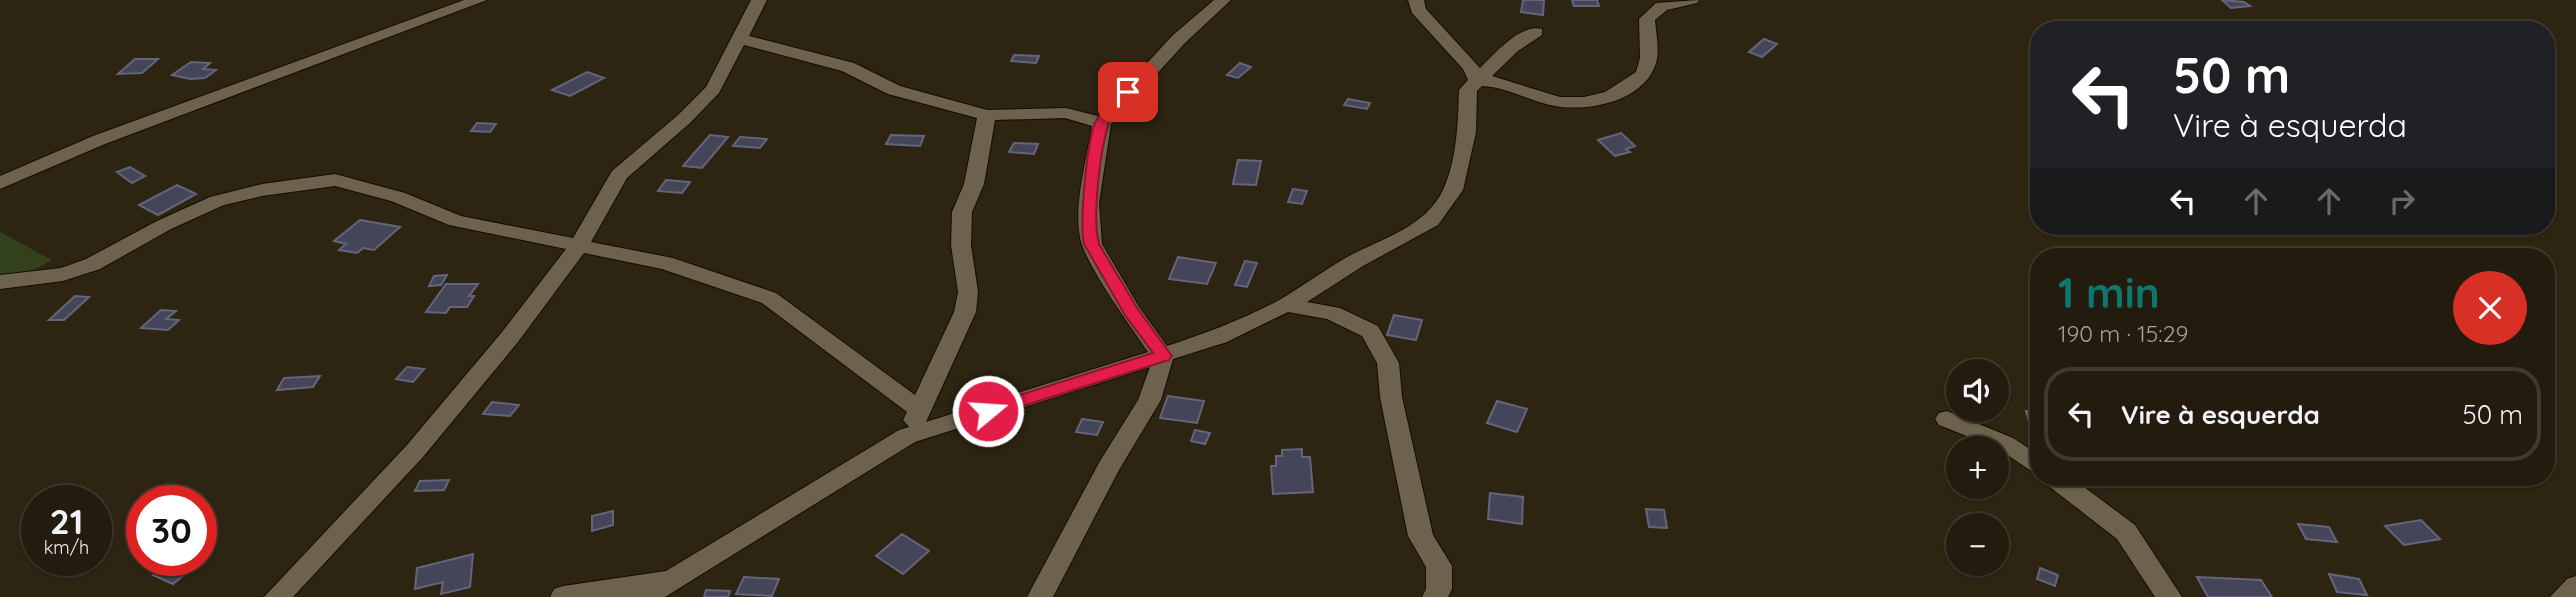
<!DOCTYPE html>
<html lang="pt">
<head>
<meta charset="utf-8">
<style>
	:root { --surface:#221b0e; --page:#2e281c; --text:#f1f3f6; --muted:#a2a19e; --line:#3f392e; --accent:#0f766e }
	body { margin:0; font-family:Quicksand,sans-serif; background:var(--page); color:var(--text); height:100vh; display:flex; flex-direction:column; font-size:26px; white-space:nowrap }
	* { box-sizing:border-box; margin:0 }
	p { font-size:23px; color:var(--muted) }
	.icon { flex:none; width:38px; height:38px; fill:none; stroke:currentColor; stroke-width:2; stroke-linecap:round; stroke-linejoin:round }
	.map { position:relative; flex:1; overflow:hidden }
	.panel { position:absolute; left:2030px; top:248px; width:525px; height:238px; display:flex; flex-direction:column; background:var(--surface); border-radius:28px; box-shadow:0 2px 5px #0004,0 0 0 2px var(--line) }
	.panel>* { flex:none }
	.hud { position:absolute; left:2030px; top:21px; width:525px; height:214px; border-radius:28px; box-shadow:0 2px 5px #0004,0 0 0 2px var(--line); background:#202124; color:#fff; overflow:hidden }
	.controls { position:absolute; left:1946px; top:359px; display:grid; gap:14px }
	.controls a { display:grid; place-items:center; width:63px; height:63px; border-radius:50%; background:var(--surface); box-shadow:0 2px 5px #0004,0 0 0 2px var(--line); font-size:35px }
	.speed { position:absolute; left:21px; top:485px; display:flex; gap:14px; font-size:35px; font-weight:700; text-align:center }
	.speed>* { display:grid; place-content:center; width:91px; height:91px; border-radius:50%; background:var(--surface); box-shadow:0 2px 5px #0004,0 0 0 2px var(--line); line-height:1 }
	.speed small { font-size:18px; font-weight:400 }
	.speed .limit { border:10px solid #d22; background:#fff; color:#111 }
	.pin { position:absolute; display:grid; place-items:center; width:60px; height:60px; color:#fff; margin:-30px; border-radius:14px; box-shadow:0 4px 10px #0006 }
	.me { position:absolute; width:77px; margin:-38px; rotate:72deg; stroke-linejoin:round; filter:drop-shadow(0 0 5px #0008) }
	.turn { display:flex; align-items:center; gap:24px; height:147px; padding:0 28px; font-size:32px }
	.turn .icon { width:91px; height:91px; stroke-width:2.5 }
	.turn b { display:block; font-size:49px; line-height:60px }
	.lanes { display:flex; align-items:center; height:66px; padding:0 28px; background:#0003; justify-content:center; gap:35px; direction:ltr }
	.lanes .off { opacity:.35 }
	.round { display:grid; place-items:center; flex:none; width:74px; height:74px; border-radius:37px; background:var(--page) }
	.summary { display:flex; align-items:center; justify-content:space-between; height:119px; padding:0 28px }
	h1 { font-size:42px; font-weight:800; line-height:52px; color:var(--accent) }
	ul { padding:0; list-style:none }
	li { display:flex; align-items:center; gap:21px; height:94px; margin:0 14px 10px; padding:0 14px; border:4px solid var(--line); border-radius:28px }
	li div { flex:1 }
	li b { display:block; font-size:26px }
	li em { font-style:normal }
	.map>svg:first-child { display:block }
	.green { fill:#32401c }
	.building { fill:#444559; stroke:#64657a; stroke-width:2 }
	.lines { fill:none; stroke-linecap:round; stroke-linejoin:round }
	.minor-casing { stroke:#150d00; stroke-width:2 }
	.minor { fill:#6d624e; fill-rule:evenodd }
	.route { fill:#e11d48; stroke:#92132f; stroke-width:2 }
</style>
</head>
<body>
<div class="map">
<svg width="2576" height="597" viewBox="0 0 2576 597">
	<rect width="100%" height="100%" fill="#2d2412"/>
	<!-- green -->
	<path class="green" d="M0 232 52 260 0 288Z"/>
	<!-- building -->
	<path class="building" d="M1523 0H1544L1543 15 1521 12Z
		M1572 0H1597L1599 6H1574Z
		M2222 0 2244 2 2250 6 2231 8Z
		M1764 39 1777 44 1762 57 1749 52Z
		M1014 55 1039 56 1036 63 1011 61Z
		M135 59H158L142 73 118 74Z
		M191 62 210 63 203 69 216 70 205 78 190 79 172 75Z
		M1240 63 1251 67 1238 78 1227 75Z
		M587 72 604 78 570 96 552 90Z
		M1348 99 1370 103 1367 109 1344 105Z
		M477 123 496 124 490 132 471 131Z
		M1621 133 1635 146 1626 149 1630 152 1615 156 1598 140Z
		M710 135 728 137 702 168 683 166Z
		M891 135 924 136 920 146 886 144Z
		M740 137 767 139 760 148 733 146Z
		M1014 143 1038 144 1034 154 1009 152Z
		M1238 160 1261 161 1256 185 1233 184Z
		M130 167 145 176 132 183 117 172Z
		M666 180 690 182 682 193 658 191Z
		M177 185 196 194 158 215 139 205Z
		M1293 189 1307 191 1302 204 1288 202Z
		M360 220 400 227 374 250 363 248 357 253 339 250 346 244 334 241Z
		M1178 257 1216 263 1207 284 1169 279Z
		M1245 261 1257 263 1247 287 1235 285Z
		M447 275 441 285 429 286 434 276Z
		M446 284H478L469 296H474L467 307H450L446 313 426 312Z
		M75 296 89 297 64 320H49Z
		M161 310 176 311 166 319 179 320 168 330 141 328Z
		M1394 315 1422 320 1416 340 1387 335Z
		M407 367 424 369 413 382 396 379Z
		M320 376 313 387 277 390 284 378Z
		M1168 396 1204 401 1197 423 1160 418Z
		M1497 401 1527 409 1517 432 1487 423Z
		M492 402 519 405 510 416 483 414Z
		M2026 411 2039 412V432L2032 431Z
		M1082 419 1103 422 1097 435 1076 432Z
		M1195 430 1210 433 1205 444 1191 441Z
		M1302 449V457H1310L1313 492 1273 494 1271 466H1276V456H1282V450Z
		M449 480 444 490 415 491 420 481Z
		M1490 493 1523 497 1522 524 1488 519Z
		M1646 509 1664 510 1667 528 1649 527Z
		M613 511V525L592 531V516Z
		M2421 520 2440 539 2404 545 2385 526Z
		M2298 524 2329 527 2337 542 2306 539Z
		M902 534 929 551 903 574 876 556Z
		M473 554 470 587 441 594 443 582 415 589 417 568Z
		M171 562 190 570 173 584 153 575Z
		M2040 568 2058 575 2055 586 2037 579Z
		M2329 574 2359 579 2367 595 2337 592Z
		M744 577 779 579 772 596 736 594Z
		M2197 577 2261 580 2272 597H2208Z
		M706 590 730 591 728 597H704Z"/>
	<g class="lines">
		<!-- minor casing -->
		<g class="minor-casing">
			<path id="minor" d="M464 0H487L105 144 0 189V176L93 136Z
				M751 0H767L749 36 854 63 900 86 987 110 1066 108 1098 116 1173 35 1214 0H1231L1185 43 1111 124 1099 203 1102 244 1139 307 1167 346C1206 333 1245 319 1281 299 1304 285 1326 269 1349 256 1383 238 1425 227 1443 190 1457 160 1458 122 1459 90L1468 80 1463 69 1412 13 1408 0H1424L1426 9 1480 68C1494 55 1520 23 1542 29V35L1518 51 1492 76 1560 97H1584L1605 92 1636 72 1640 58 1639 19 1656 3 1699 0 1697 3 1667 10 1655 20C1656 34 1660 50 1656 63 1644 103 1584 113 1550 105 1527 100 1506 87 1482 86L1477 91 1476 132 1463 190 1438 225 1363 266 1307 302 1340 308 1378 326 1399 363 1402 397 1433 535 1452 566V589L1448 597H1422L1426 589V567L1408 536 1380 397 1377 363 1362 336 1327 319 1288 312 1227 342 1173 359 1161 400 1119 470 1053 597H1027L1100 461 1138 400 1150 367 915 442 665 597H550L554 589 563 586 666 571 899 430 909 427 903 420 907 412 762 303 662 269 584 253 518 342 423 457 293 597H264L407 445 502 332 566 249 449 225 391 201 335 186 262 196 224 205 171 229 100 269 63 281 0 289V275L61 268 86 259 157 221 210 197 262 184 335 174 405 193 461 216 573 238 612 171 678 115 706 87ZM744 45 842 71 888 94 977 118 964 184 952 212 951 245 958 292 954 312 915 395 776 293 673 258 591 242 627 178 690 123 719 93ZM1065 118 1092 126C1087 159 1071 212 1082 245 1093 275 1129 324 1148 352L926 422 976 312 978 292 971 245 972 212 984 184 995 120Z
				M1947 411 2013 438 2039 455V476L1997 448 1939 425 1935 419 1939 413Z
				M2043 478H2072L2135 525 2182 597H2155L2117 539 2046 484Z
				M2576 576V597H2550L2567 579Z"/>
		</g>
		<!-- minor -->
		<use href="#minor" class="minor"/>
	</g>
	<!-- route -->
	<path class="route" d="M1123 89 1135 92C1127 102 1112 114 1108 126 1100 152 1092 218 1099 244L1137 308 1172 356 1169 360 994 415H982L979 411 982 407 1153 353 1125 315 1084 244C1079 223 1087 143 1095 123 1100 111 1115 99 1123 89Z"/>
</svg>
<div class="controls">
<a><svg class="icon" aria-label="sound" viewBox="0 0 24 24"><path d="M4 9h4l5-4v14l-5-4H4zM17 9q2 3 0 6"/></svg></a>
<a>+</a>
<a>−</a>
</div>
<div class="speed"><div>21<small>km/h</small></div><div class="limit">30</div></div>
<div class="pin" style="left:1128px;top:92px;background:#d93025"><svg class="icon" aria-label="arrive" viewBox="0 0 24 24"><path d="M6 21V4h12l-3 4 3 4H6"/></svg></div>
<svg class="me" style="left:988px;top:411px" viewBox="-20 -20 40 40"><circle r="17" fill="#e11d48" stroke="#fff" stroke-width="3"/><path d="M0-11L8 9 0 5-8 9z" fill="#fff"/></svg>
<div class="hud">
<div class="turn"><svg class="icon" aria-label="left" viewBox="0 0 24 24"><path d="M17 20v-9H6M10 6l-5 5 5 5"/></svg><div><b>50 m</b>Vire à esquerda</div></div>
<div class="lanes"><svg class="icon" aria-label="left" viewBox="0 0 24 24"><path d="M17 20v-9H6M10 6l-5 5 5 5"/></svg><svg class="icon off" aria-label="ahead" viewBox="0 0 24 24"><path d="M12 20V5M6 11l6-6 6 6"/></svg><svg class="icon off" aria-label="ahead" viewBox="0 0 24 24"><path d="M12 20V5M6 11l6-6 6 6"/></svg><svg class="icon off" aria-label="right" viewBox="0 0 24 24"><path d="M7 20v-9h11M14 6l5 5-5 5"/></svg></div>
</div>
<section class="panel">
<div class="summary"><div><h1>1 min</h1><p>190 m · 15:29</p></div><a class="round" style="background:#d93025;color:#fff"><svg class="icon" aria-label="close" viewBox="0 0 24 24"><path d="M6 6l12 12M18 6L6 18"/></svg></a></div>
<ul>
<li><svg class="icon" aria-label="left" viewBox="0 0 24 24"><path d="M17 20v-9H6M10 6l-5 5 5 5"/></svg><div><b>Vire à esquerda</b></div><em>50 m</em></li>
</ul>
</section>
</div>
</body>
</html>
